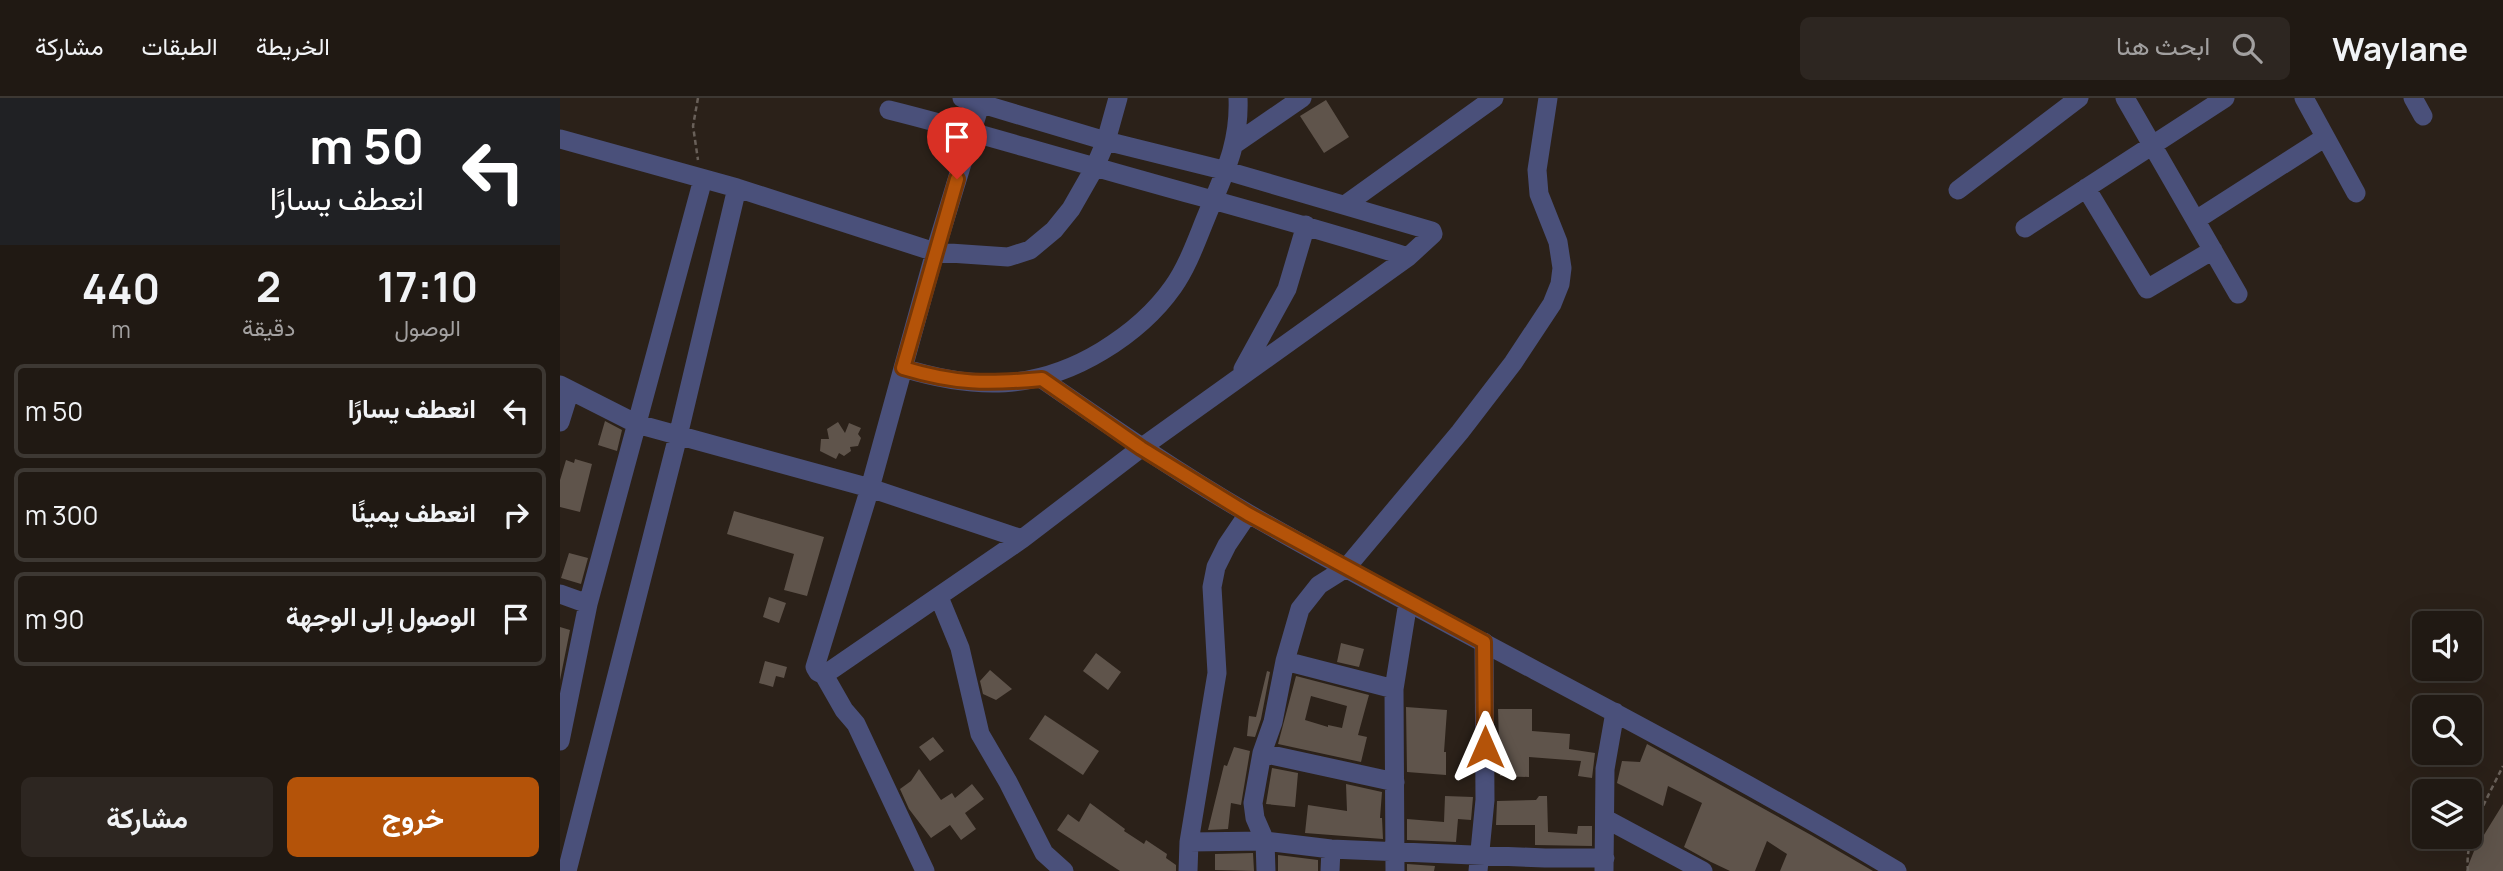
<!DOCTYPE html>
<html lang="ar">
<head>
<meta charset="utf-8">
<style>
	:root { --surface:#201913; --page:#2d2621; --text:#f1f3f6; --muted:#a2a0a0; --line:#3d3833; --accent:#b45309 }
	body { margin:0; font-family:Manrope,Vazirmatn,sans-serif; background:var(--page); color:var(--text); direction:rtl; height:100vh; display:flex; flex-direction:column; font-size:26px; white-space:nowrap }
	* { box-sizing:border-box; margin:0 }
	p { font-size:23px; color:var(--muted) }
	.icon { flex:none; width:38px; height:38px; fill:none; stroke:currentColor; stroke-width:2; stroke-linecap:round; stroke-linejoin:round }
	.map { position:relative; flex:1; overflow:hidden; direction:ltr }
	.side { display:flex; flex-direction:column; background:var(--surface); width:560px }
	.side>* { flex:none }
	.top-card { background:#202124; color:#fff; overflow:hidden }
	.controls { position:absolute; left:1852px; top:513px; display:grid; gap:14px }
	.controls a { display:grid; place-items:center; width:70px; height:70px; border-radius:10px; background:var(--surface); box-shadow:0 7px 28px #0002,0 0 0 2px var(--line); font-size:35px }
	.pin { position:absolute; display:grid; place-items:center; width:60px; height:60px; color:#fff; margin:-72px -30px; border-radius:50% 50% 50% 0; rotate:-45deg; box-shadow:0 0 7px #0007 }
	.pin .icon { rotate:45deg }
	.me { position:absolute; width:77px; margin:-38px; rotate:0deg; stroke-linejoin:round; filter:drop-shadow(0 0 5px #0008) }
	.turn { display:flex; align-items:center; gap:24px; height:147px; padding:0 21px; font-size:32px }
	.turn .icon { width:91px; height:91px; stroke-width:2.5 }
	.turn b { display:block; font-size:49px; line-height:60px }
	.eta { display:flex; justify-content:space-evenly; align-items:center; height:119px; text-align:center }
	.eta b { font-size:42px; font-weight:700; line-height:49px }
	.cta { display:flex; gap:14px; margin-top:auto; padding:14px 21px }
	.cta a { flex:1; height:80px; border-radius:10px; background:var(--accent); color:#fff; font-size:28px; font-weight:700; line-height:80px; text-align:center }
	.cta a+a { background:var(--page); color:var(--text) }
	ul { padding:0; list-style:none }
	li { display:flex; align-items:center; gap:21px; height:94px; margin:0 14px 10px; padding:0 7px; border:4px solid var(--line); border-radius:10px }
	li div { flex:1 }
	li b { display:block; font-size:26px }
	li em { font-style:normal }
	header { display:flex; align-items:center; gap:42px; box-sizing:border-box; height:98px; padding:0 35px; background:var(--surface); border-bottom:2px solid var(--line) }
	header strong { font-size:33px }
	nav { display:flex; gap:38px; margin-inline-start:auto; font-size:24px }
	.search { width:490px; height:63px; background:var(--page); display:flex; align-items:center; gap:18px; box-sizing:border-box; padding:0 24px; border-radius:10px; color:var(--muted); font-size:26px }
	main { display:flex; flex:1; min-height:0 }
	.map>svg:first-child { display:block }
	.building { fill:#5f544b; fill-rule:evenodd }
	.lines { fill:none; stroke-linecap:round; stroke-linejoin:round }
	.path { stroke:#696059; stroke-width:2.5; stroke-dasharray:5 3.5; stroke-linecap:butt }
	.minor { stroke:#4a507a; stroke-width:19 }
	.route-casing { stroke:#753606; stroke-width:18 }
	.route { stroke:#b45309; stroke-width:12 }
</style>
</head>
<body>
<header>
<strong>Waylane</strong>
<div class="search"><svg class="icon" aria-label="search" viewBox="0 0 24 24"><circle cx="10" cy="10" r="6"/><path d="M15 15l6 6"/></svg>ابحث هنا</div>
<nav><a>الخريطة</a><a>الطبقات</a><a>مشاركة</a></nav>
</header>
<main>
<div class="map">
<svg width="1943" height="773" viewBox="0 0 1943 773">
	<rect width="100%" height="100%" fill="#2b2119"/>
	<!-- building -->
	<path class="building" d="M766 2 789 39 764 55 740 18Z
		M45 323 62 332 57 353 38 347Z
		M278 324 285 335 289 325 301 330 298 336 301 340 298 348 290 349 291 353 284 358 279 355 276 361 260 353 261 341H269L267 331Z
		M15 361 32 366 20 414 0 409V382L6 362 14 365Z
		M174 413 264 439 247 498 224 492 234 456 167 436Z
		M9 455 28 460 21 486 1 480Z
		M209 499 226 505 219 525 203 519Z
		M0 529 10 532 0 582Z
		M781 545 804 551 799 569 777 564Z
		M536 555 561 574 548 592 523 573Z
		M205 563 227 569 224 580 216 578 213 589 199 585Z
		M430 572 452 591 436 602 423 596 420 583Z
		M707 573 710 574 701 621 695 639 687 638 689 618 696 619Z
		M736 578 809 597 798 637 807 639 801 664 718 646ZM751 598 787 608 782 630 768 627V629L745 622Z
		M846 609 887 612 884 654H886V677L847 674Z
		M938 611H972V633L1010 636 1009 651 1035 655 1032 680 1018 678 1021 663 969 659V679L940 678Z
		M485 617 539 653 523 677 469 641Z
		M373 639 384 653 370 663 359 649Z
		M1087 646 1251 737 1313 773H1220L1227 756 1207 743 1195 773H1170L1151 764 1124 749 1142 705 1108 688 1103 708 1057 685 1062 663 1080 664Z
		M674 649 690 653 681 707 671 705 668 731 648 732 664 667 667 668Z
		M712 670 738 675 735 709 706 706Z
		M359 671 381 702 392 695 395 700 412 686 424 701 405 715 416 731 401 742 390 727 371 740 349 711 340 691 351 683Z
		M786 686 822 694 820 720H822L823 741 745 735 748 707 787 713Z
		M885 698 913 699 911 722 898 721 896 744 847 742V721L884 724Z
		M979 698H987L988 734 1017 736 1018 728H1032V748L975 747V727H936L937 703 976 702Z
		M530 705 565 731 564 733 584 746 586 742 607 756 606 760 616 767V773H560L497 732 508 716 519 724Z
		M1943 706V773H1906L1914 753Z
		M693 755 694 773 655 772V756Z
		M718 757 758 762V773H718Z
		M847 766 875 768 874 773H847Z"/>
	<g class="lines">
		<!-- path -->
		<path class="path" d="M138 0 133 28 138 62
			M1908 773C1904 738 1928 699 1943 668"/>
		<!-- minor -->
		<path class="minor" d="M1565 0 1678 196
			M1744 0 1796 95
			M1853 0 1863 18
			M329 12C398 29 466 50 535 69 639 99 744 126 848 159
			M0 41 177 90 375 154 448 159 470 152 494 132 511 111 535 69 546 43 558 0
			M675 46 742 0
			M1526 90 1587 191 1653 152
			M1398 92 1519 0
			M785 107 934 0
			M1636 122 1764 40
			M1465 130 1665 0
			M343 270C415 292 476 293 542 253 570 236 594 216 613 189 628 168 637 141 647 117 664 76 680 46 678 0
			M683 271 727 191 746 127
			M482 281C550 328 618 375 689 416 903 539 1126 646 1337 773
			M0 287 77 326 310 390 462 441
			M0 324 10 292
			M688 416 667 447 656 469 652 489 657 575 629 744 705 743 771 751 985 760H1045
			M0 496 28 506
			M379 499 400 550 420 636 448 684 484 755 504 773
			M725 563 834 591
			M264 577 462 441 581 350 848 159 873 136 872 133 667 73 546 43 402 0
			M0 643 28 506 143 81
			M702 655 835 684
			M1046 721 1143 773
			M7 773 118 338 177 90
			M365 773 296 626 284 612 264 577 258 574 255 569 310 390 375 154 422 0
			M628 773 629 744
			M706 773 705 743 695 720 693 705 702 655 713 624 725 563 740 511 759 487 786 470 900 334 953 265 992 206 1000 186 1002 170 998 144 979 96 977 72 988 0
			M770 773 771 751
			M835 773 834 591 848 504
			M918 773 925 702 924 544
			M1044 773 1045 671 1055 614"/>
	</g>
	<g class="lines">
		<!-- route casing -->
		<g class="route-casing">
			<path id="route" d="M397 81 343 270C396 286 427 286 482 281L581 350 688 416 924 544 925 649"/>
		</g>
		<!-- route -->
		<use href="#route" class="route"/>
	</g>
</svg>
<div class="controls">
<a><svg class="icon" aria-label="sound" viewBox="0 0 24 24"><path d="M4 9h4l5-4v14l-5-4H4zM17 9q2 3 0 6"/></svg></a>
<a><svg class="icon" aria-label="search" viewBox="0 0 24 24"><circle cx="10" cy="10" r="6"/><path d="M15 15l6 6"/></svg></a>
<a><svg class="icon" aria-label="layers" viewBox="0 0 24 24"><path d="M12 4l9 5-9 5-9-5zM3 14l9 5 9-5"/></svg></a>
</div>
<div class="pin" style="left:397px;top:81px;background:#d93025"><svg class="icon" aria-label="arrive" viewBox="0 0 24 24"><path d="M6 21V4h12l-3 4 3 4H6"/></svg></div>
<svg class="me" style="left:925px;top:649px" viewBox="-20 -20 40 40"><path d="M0-17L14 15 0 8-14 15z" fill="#b45309" stroke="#fff" stroke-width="4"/></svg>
</div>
<section class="side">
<div class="top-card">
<div class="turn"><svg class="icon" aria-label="left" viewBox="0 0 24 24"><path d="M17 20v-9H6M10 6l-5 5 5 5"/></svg><div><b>50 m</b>انعطف يسارًا</div></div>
</div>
<div class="eta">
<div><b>17:10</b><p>الوصول</p></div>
<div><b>2</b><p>دقيقة</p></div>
<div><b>440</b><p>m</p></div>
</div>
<ul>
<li><svg class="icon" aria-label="left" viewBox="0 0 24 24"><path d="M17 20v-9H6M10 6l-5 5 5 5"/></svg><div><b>انعطف يسارًا</b></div><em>50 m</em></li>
<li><svg class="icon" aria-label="right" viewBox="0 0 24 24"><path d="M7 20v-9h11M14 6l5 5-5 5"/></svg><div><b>انعطف يمينًا</b></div><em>300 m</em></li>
<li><svg class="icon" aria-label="arrive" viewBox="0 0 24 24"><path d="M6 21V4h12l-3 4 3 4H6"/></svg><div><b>الوصول إلى الوجهة</b></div><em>90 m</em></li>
</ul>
<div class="cta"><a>خروج</a><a>مشاركة</a></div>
</section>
</main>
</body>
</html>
